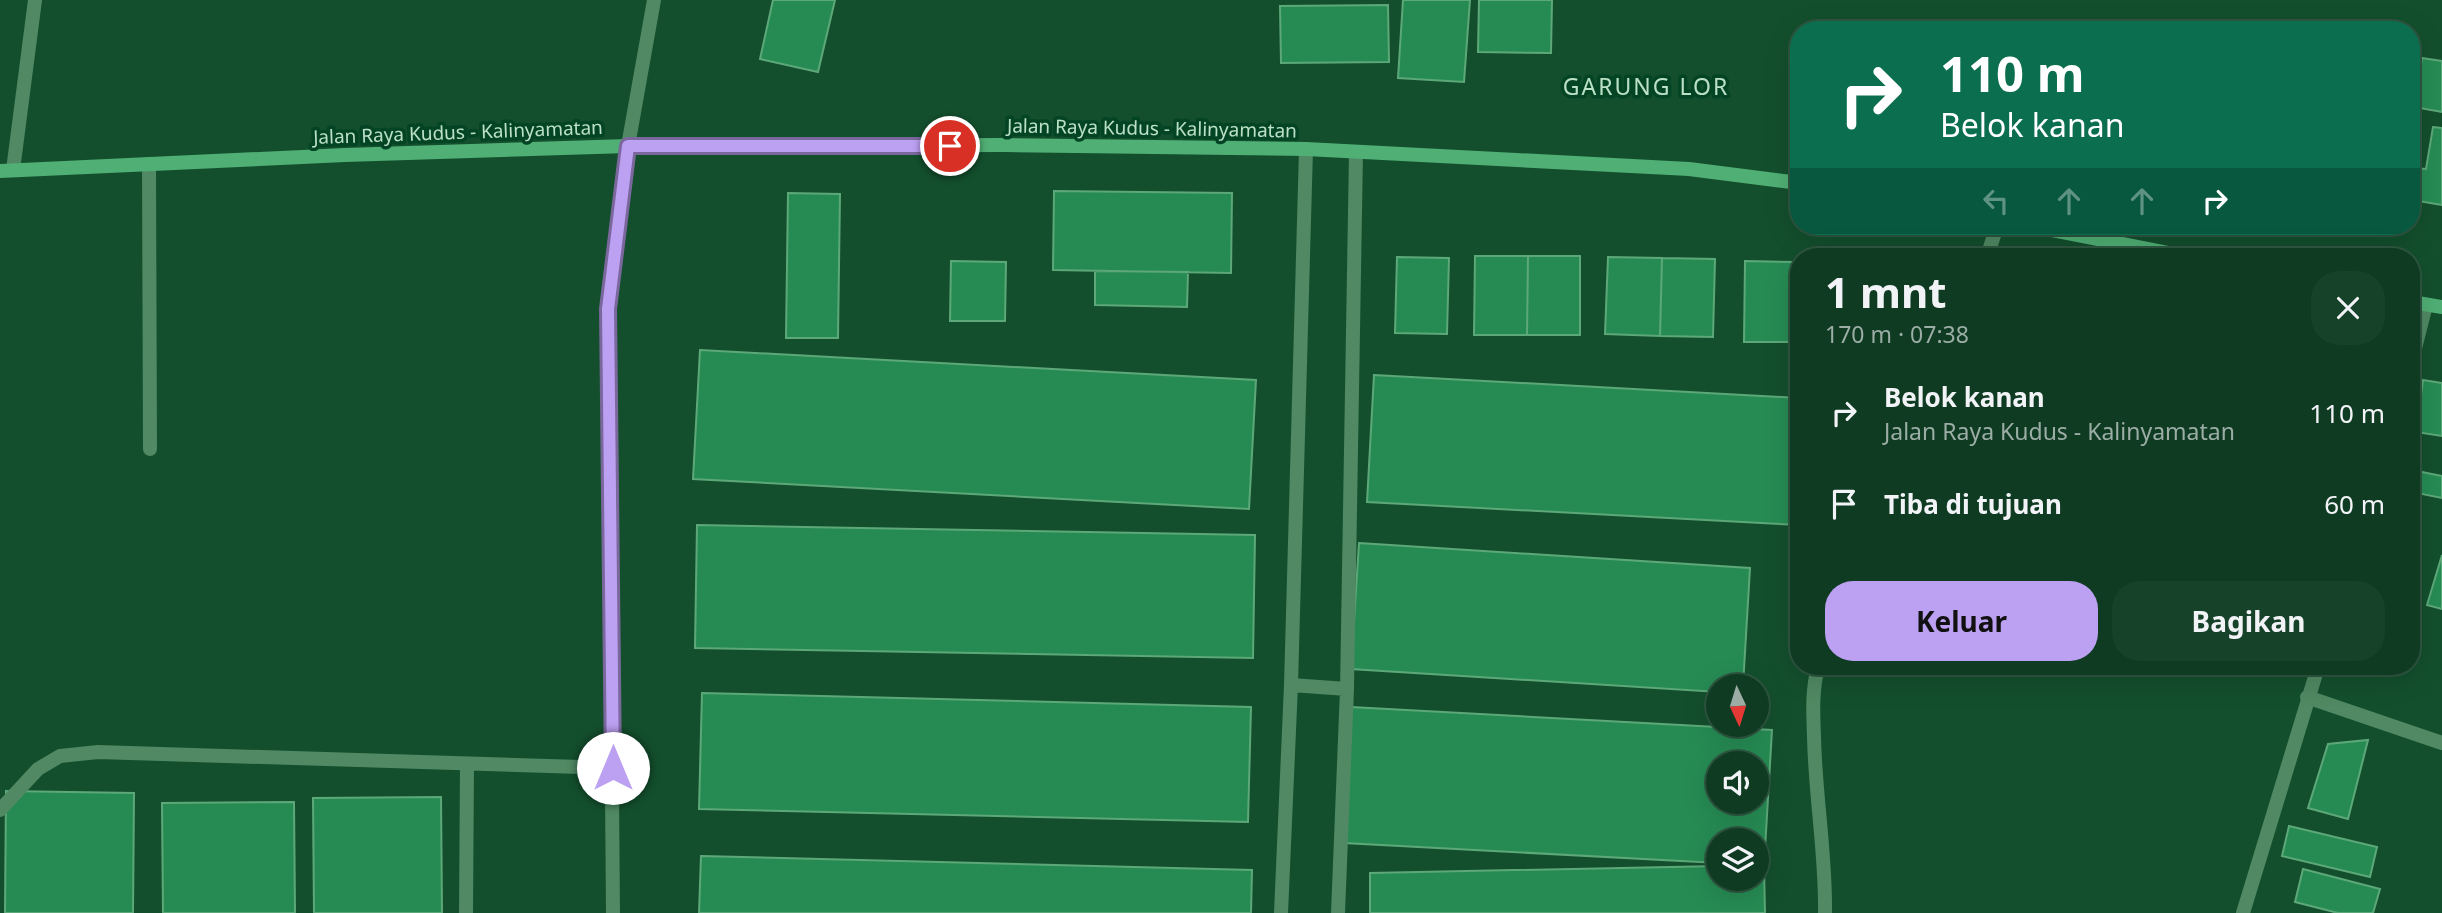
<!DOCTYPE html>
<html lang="id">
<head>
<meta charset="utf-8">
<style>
	:root { --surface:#0e3b22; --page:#17422a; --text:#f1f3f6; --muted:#9bada5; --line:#2e5540; --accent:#bca0f2 }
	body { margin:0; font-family:"Noto Sans",sans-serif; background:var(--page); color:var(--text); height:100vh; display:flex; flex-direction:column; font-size:26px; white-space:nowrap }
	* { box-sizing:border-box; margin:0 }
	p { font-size:23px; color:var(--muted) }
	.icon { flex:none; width:38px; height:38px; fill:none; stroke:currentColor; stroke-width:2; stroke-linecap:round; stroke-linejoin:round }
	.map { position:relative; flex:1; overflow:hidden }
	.drawer { position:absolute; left:1790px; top:248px; width:630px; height:427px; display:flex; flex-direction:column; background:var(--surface); border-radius:28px; box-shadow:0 7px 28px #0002,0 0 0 2px var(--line) }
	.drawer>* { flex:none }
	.banner { position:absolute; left:1790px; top:21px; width:630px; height:214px; border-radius:28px; box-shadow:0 7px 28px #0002,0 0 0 2px var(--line); background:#0b6e4f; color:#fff; overflow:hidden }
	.needle { width:46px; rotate:176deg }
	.buttons { position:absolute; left:1706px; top:674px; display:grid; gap:14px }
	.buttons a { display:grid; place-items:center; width:63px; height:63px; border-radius:50%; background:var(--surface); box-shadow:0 7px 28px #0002,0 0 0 2px var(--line); font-size:35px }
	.pin { position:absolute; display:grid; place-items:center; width:60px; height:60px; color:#fff; margin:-30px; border:4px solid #fff; border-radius:50%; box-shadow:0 2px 7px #0007 }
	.me { position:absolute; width:77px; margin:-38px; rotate:0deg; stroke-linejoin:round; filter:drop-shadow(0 0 5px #0008) }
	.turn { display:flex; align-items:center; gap:24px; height:147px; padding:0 35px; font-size:32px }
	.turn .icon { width:91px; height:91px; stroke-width:2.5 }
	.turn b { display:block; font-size:49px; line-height:60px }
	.lanes { display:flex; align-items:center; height:66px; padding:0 35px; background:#0003; justify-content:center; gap:35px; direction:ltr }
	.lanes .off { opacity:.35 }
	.round { display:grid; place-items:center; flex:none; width:74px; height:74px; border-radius:28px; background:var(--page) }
	.head { display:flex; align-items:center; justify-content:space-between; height:119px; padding:0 35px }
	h1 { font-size:42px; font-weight:700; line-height:52px }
	.action { display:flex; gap:14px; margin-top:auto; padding:14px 35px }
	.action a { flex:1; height:80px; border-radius:28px; background:var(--accent); color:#111; font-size:28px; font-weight:700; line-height:80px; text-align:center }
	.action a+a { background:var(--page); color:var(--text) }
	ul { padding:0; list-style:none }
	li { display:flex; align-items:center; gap:21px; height:91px; padding:0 35px }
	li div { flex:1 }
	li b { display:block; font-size:26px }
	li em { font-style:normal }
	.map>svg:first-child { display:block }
	.building { fill:#268b53; stroke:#5da878; stroke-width:2; fill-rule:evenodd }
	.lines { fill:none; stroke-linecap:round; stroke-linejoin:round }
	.lane { stroke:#508963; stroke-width:14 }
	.street { stroke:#508963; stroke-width:14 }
	.secondary { stroke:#50af74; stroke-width:14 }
	.route-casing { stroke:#7a689d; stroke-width:18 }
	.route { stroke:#bca0f2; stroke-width:12 }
	.labels { text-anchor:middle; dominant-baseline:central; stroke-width:7; stroke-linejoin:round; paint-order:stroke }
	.street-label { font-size:19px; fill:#bbe0c6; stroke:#024423 }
	.quarter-label { font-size:23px; letter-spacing:2px; fill:#bbe0c6; stroke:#024423 }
</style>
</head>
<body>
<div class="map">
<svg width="2442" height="913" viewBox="0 0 2442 913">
	<rect width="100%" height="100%" fill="#134f2d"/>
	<!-- building -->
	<path class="building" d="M773 0H835L818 72 760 59Z
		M1403 0H1470L1464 82 1398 78Z
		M1479 0H1552L1551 53 1478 52Z
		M1388 5 1389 62 1281 63 1280 6Z
		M2422 58 2442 61V112L2414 107Z
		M2433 127 2442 128V205L2412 200 2415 168 2426 169Z
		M1054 191 1232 193 1231 273 1053 270Z
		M788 193 840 194 838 338H786Z
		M1475 256H1528L1527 335H1474Z
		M1528 256H1580V335H1527Z
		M1397 257 1449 258 1447 334 1395 333Z
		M1608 257 1662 258 1660 336 1605 334Z
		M1662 258 1715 259 1713 337 1660 336Z
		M951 261 1006 262 1005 321H950Z
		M1745 261 1796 262V342H1744Z
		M1796 262H1799V342H1796Z
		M1095 271 1188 272 1187 307 1095 305Z
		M700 350 1256 380 1249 509 693 479Z
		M1374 375 1799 398V525L1367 502Z
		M2423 380 2442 383V436L2416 432Z
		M2412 470 2442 476V498L2412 492Z
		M697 525 1255 535 1253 658 695 648Z
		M1359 543 1750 568 1743 686H1718V692L1351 669Z
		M2442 555V609L2427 605Z
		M702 693 1251 707 1248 822 699 809Z
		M1351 707 1772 730 1764 866 1757 865V840H1718V863L1344 843ZM1718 763H1757V802H1718Z
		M2368 740 2348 819 2308 808 2328 744Z
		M6 791 134 793 133 913H5Z
		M441 797 442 913H314L313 798Z
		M294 802 295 913H163L162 803Z
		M2289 826 2377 847 2370 877 2282 856Z
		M701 856 1252 870 1251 913H699Z
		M1718 866V878H1757V866H1764L1765 913H1370V873Z
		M2303 869 2380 889 2373 913H2338L2295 902Z"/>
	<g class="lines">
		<!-- lane -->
		<path class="lane" d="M1291 685 1347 689
			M0 810 38 769 60 756 98 752 613 768
			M466 913 467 765
			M1281 913 1291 685 1306 149
			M1338 913 1347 689 1356 152"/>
		<!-- street -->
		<path class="street" d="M149 164 150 449
			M13 170 35 0
			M1987 257 1997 226
			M2412 360 2426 305
			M1818 667C1812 690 1813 712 1814 736 1815 795 1826 854 1825 913
			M2307 697 2442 743
			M613 913 608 309 628 146 654 0
			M2243 913 2318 667"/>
		<!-- secondary -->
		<path class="secondary" d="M0 171 345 155 628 146 1005 145 1306 149 1689 169 1799 183
			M2032 226 2189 257
			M2412 302 2442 307"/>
	</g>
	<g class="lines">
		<!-- route casing -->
		<g class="route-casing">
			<path id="route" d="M613 768 608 309 628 146H950"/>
		</g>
		<!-- route -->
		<use href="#route" class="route"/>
	</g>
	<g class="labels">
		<!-- street labels -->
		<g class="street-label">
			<text transform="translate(1152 128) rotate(1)">Jalan Raya Kudus - Kalinyamatan</text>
			<text transform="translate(458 132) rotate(-2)">Jalan Raya Kudus - Kalinyamatan</text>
		</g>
		<!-- quarter labels -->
		<g class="quarter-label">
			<text x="1646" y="86">GARUNG LOR</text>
		</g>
	</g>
</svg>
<div class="buttons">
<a><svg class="needle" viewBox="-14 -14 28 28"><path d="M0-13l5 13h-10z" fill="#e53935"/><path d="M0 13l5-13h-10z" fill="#9bada5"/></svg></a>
<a><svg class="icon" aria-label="sound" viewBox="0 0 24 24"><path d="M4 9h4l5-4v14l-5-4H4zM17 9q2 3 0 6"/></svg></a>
<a><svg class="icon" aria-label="layers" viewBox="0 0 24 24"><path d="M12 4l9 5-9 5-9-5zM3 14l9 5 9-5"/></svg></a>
</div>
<div class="pin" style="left:950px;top:146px;background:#d93025"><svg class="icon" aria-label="arrive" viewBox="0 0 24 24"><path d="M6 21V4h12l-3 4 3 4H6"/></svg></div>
<svg class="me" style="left:613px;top:768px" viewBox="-20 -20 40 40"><circle r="19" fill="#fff"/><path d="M0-13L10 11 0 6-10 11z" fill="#bca0f2"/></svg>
<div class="banner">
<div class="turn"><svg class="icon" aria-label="right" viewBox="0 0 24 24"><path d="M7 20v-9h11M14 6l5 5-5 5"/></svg><div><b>110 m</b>Belok kanan</div></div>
<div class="lanes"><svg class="icon off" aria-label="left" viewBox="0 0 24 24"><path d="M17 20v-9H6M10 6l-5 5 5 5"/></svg><svg class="icon off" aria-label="ahead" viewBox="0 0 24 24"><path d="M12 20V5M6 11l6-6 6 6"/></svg><svg class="icon off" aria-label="ahead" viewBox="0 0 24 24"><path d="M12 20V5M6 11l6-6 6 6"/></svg><svg class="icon" aria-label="right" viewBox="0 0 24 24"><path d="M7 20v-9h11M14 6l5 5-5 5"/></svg></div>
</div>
<section class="drawer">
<div class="head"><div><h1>1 mnt</h1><p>170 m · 07:38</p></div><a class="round"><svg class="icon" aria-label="close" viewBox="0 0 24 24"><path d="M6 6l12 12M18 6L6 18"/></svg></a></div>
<ul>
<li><svg class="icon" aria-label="right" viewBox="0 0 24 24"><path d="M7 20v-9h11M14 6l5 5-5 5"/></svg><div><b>Belok kanan</b><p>Jalan Raya Kudus - Kalinyamatan</p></div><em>110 m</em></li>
<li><svg class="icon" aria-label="arrive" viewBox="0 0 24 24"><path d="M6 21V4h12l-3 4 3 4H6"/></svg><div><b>Tiba di tujuan</b></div><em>60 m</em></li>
</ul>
<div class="action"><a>Keluar</a><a>Bagikan</a></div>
</section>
</div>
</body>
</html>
